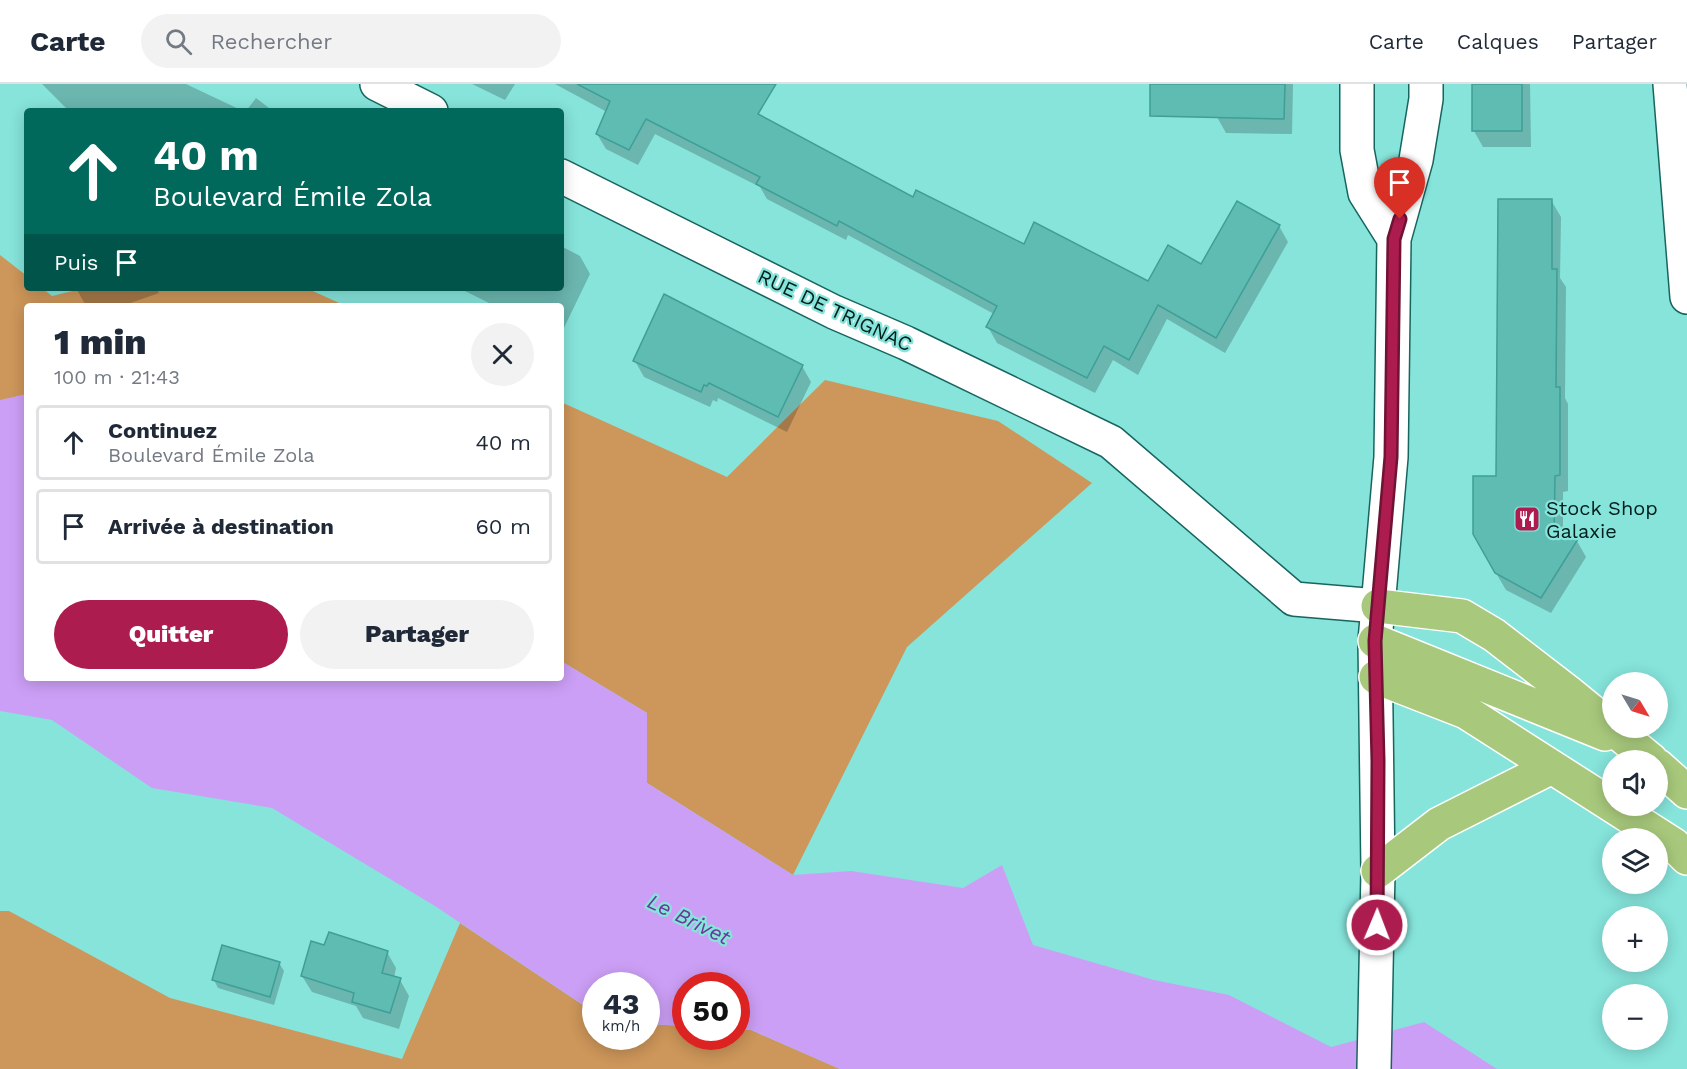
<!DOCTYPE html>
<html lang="fr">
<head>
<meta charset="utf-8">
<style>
	:root { --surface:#fff; --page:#f2f2f3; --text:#1f2937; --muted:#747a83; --line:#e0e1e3; --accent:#ad1c4e }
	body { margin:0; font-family:"Work Sans",sans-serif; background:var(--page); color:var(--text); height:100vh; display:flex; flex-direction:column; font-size:22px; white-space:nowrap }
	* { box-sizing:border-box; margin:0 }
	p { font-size:20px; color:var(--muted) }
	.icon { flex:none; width:33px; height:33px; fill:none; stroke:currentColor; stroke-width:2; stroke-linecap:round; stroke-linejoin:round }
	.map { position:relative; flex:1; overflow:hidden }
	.drawer { position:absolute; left:24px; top:219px; width:540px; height:378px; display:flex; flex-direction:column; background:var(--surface); border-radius:6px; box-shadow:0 3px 15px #0003 }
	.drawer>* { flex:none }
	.top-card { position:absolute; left:24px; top:24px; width:540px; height:183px; border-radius:6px; box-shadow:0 3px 15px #0003; background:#00695c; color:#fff; overflow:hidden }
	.needle { width:39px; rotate:128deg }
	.tools { position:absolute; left:1602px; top:588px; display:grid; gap:12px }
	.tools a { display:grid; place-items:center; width:66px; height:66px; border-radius:50%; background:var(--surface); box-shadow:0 3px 15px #0003; font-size:30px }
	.speed { position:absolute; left:582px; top:888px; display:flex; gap:12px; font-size:30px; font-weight:700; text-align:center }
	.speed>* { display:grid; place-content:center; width:78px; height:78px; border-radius:50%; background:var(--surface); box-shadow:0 3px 15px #0003; line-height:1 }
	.speed small { font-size:15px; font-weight:400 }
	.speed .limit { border:9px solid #d22; background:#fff; color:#111 }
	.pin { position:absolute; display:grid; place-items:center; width:51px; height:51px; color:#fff; margin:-62px -26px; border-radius:50% 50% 50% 0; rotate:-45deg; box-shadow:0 0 6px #0007 }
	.pin .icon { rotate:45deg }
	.me { position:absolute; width:66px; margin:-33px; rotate:1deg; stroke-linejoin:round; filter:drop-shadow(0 0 4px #0008) }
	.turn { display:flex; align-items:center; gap:21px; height:126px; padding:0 30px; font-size:27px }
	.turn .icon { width:78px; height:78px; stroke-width:2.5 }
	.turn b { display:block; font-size:42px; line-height:51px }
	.then { display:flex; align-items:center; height:57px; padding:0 30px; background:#0003; gap:12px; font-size:22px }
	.round { display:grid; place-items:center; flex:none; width:63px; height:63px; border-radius:32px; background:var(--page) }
	.overview { display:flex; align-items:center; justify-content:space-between; height:102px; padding:0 30px }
	h1 { font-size:36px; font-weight:800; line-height:45px }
	.action { display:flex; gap:12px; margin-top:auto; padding:12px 30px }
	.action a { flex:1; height:69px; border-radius:36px; background:var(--accent); color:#fff; font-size:24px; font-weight:800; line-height:69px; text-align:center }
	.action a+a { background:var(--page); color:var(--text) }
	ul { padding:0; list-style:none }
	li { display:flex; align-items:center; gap:18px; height:75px; margin:0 12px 9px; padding:0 18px; border:3px solid var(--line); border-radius:6px }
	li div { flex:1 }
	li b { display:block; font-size:22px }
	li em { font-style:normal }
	header { display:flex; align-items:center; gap:36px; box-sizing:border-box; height:84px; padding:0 30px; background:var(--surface); border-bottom:2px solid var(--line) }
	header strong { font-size:28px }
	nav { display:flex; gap:33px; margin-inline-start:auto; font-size:21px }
	.search { width:420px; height:54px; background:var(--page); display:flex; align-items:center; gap:15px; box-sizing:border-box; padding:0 21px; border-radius:33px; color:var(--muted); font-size:22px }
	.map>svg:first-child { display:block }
	.green { fill:#cd965a }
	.water { fill:#cc9ff6 }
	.shadow { fill:#0003 }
	.building { fill:#5ebcb3; stroke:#3e9f97; stroke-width:1.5 }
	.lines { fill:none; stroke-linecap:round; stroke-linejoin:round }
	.street-casing { stroke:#17655f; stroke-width:36 }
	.secondary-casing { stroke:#17655f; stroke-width:36 }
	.highway-casing { stroke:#fff; stroke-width:36 }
	.street { stroke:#fff; stroke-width:33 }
	.secondary { stroke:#fff; stroke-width:33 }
	.highway { stroke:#a8c97c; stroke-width:33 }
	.route-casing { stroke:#701233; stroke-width:15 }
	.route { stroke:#ad1c4e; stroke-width:10 }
	.labels { text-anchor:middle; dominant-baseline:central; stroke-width:4.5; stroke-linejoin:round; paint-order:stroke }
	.street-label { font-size:20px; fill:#011e1c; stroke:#86e4db }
	.poi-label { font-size:20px; fill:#011e1c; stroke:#86e4db; text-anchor:start }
	.water-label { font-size:21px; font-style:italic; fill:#6f379a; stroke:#86e4db }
</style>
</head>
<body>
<header>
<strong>Carte</strong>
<div class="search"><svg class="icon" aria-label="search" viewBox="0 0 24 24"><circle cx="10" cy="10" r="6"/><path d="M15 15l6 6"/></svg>Rechercher</div>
<nav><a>Carte</a><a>Calques</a><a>Partager</a></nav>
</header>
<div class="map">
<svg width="1687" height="985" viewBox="0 0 1687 985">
	<rect width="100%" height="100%" fill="#86e4db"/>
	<!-- green -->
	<path class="green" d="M0 171 27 192V204H42L52 212 85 204H306L346 222H27V310L0 317Z
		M825 296 998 337 1092 399 907 563 793 791 647 699V629L561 577V318L727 393Z
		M0 827H9L170 914 402 975 460 839 595 929 596 952H646L647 940 685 942 686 952H736L737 945 751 946 840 985H0Z"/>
	<!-- water -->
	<path class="water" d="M27 310V594H561V577L647 629V699L793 791 851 787 963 804 1002 781 1033 861 1154 896 1229 911 1331 963 1424 938 1497 985H840L751 946 737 945 736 902H686L685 942 647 940 646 902H596L595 929 435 822 272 724 152 704 52 636 0 627V316Z"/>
	<!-- shadow -->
	<path class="shadow" d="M42 0H186L243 27H73L67 25Z
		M472 0H515L505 16Z
		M555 0H702L914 115 1024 162 1149 199 1202 182 1279 142 1288 158 1225 269 1167 235 1138 291 1113 276 1095 309 997 259 988 243 994 230 848 151 846 156 767 115 760 103 655 50 638 81 606 65 597 50 607 28Z
		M1217 0H1293L1292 50 1226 49 1217 33Z
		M1474 0H1530L1531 63H1483L1474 47Z
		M256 14 273 27H246Z
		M1551 116 1561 133 1560 194 1566 203 1565 314 1568 320V407L1563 408V454L1577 457 1586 473 1551 529 1506 506 1496 489 1497 393Z
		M561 162 580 172 590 190 561 250V222H495L459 204H561Z
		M76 204H156L159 209 122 222H86Z
		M635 277 802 282 811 298 787 348 718 314 717 318 713 316 710 323 644 293Z
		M325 863 387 868 396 884 394 894 400 896 409 912 399 945 363 934 356 922 312 908 302 892Z
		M279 879 284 887 274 921 218 904 214 896Z"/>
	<!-- building -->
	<path class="building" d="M577 0H776L758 30 913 113 916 106 1024 160 1034 138 1148 197 1168 161 1201 180 1237 117 1280 141 1216 254 1158 221 1129 276 1104 262 1087 294 986 243 997 222 839 137 837 142 756 100 760 93 646 35 629 66 596 50 610 17Z
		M1150 0H1285L1284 35 1150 32Z
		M1472 0H1522V47H1472Z
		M1498 115H1552V185H1557L1556 303H1560V391L1555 392 1554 451 1578 455 1541 514 1495 489 1473 450V392H1496Z
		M664 210 803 281 778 333 709 299 707 302 704 301 701 308 633 277Z
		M329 848 388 867 382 889 401 894 390 929 352 918 354 909 301 892 311 857 324 861Z
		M222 861 280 878 270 913 212 896Z"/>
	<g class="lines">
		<!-- street casing -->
		<g class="street-casing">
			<path id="street" d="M377 0 431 27
				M1670 0 1687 213
				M561 92 834 228 906 259 1111 358 1294 515 1378 522"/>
		</g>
		<!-- secondary casing -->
		<g class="secondary-casing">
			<path id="secondary" d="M1357 0V66L1365 109 1394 155
				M1374 985 1378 787 1375 557 1391 373 1394 155 1416 76 1426 15V0"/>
		</g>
		<!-- highway casing -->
		<g class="highway-casing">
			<path id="highway" d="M1378 522 1462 532 1494 551 1568 608 1651 676
				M1375 557 1605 650
				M1376 593 1466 628 1674 761 1687 774
				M1658 682 1687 708
				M1378 787 1439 740 1552 683"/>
		</g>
		<!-- street -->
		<use href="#street" class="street"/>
		<!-- secondary -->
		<use href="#secondary" class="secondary"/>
		<!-- highway -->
		<use href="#highway" class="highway"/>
	</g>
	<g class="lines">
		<!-- route casing -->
		<g class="route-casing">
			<path id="route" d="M1377 841 1378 677 1375 557 1391 373 1394 155 1400 135"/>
		</g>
		<!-- route -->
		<use href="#route" class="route"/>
	</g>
	<!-- icons -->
	<defs>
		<g id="restaurant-square" transform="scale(1.35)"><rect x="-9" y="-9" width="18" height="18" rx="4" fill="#ad1c4e" stroke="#86e4db"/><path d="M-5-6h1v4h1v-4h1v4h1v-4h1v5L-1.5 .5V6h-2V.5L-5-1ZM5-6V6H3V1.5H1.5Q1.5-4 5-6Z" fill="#fff"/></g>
	</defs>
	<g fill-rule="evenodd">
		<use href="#restaurant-square" x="1527" y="435"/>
	</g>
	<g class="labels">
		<!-- street labels -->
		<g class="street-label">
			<text transform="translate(835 226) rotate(25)">RUE DE TRIGNAC</text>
		</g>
		<!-- poi labels -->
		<g class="poi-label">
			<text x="1546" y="424">Stock Shop<tspan x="1546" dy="23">Galaxie</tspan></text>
		</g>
		<!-- water labels -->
		<g class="water-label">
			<text transform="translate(689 835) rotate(26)">Le Brivet</text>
		</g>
	</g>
</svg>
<div class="tools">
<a><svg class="needle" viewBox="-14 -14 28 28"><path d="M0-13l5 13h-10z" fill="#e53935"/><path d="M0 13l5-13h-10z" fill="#747a83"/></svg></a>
<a><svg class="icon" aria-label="sound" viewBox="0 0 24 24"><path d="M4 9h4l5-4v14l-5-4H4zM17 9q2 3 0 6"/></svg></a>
<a><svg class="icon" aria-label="layers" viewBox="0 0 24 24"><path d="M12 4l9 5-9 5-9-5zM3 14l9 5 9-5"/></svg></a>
<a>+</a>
<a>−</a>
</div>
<div class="speed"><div>43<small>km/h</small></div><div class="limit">50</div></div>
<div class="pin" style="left:1400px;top:135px;background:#d93025"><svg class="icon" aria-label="arrive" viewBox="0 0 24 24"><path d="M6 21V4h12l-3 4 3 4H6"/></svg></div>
<svg class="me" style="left:1377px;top:841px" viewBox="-20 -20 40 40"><circle r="17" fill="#ad1c4e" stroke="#fff" stroke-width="3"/><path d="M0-11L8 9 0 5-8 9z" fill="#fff"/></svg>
<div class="top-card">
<div class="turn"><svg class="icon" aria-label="ahead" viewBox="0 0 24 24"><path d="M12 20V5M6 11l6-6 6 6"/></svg><div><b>40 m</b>Boulevard Émile Zola</div></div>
<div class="then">Puis<svg class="icon" aria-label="arrive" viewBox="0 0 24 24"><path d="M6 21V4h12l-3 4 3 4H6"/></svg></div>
</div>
<section class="drawer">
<div class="overview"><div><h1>1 min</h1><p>100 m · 21:43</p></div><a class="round"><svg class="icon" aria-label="close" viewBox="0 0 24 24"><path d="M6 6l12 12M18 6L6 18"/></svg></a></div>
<ul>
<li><svg class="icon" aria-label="ahead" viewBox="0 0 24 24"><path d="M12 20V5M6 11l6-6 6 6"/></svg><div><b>Continuez</b><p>Boulevard Émile Zola</p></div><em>40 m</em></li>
<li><svg class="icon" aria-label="arrive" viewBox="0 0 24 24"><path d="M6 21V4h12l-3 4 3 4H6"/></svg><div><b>Arrivée à destination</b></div><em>60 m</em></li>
</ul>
<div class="action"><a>Quitter</a><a>Partager</a></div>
</section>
</div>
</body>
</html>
